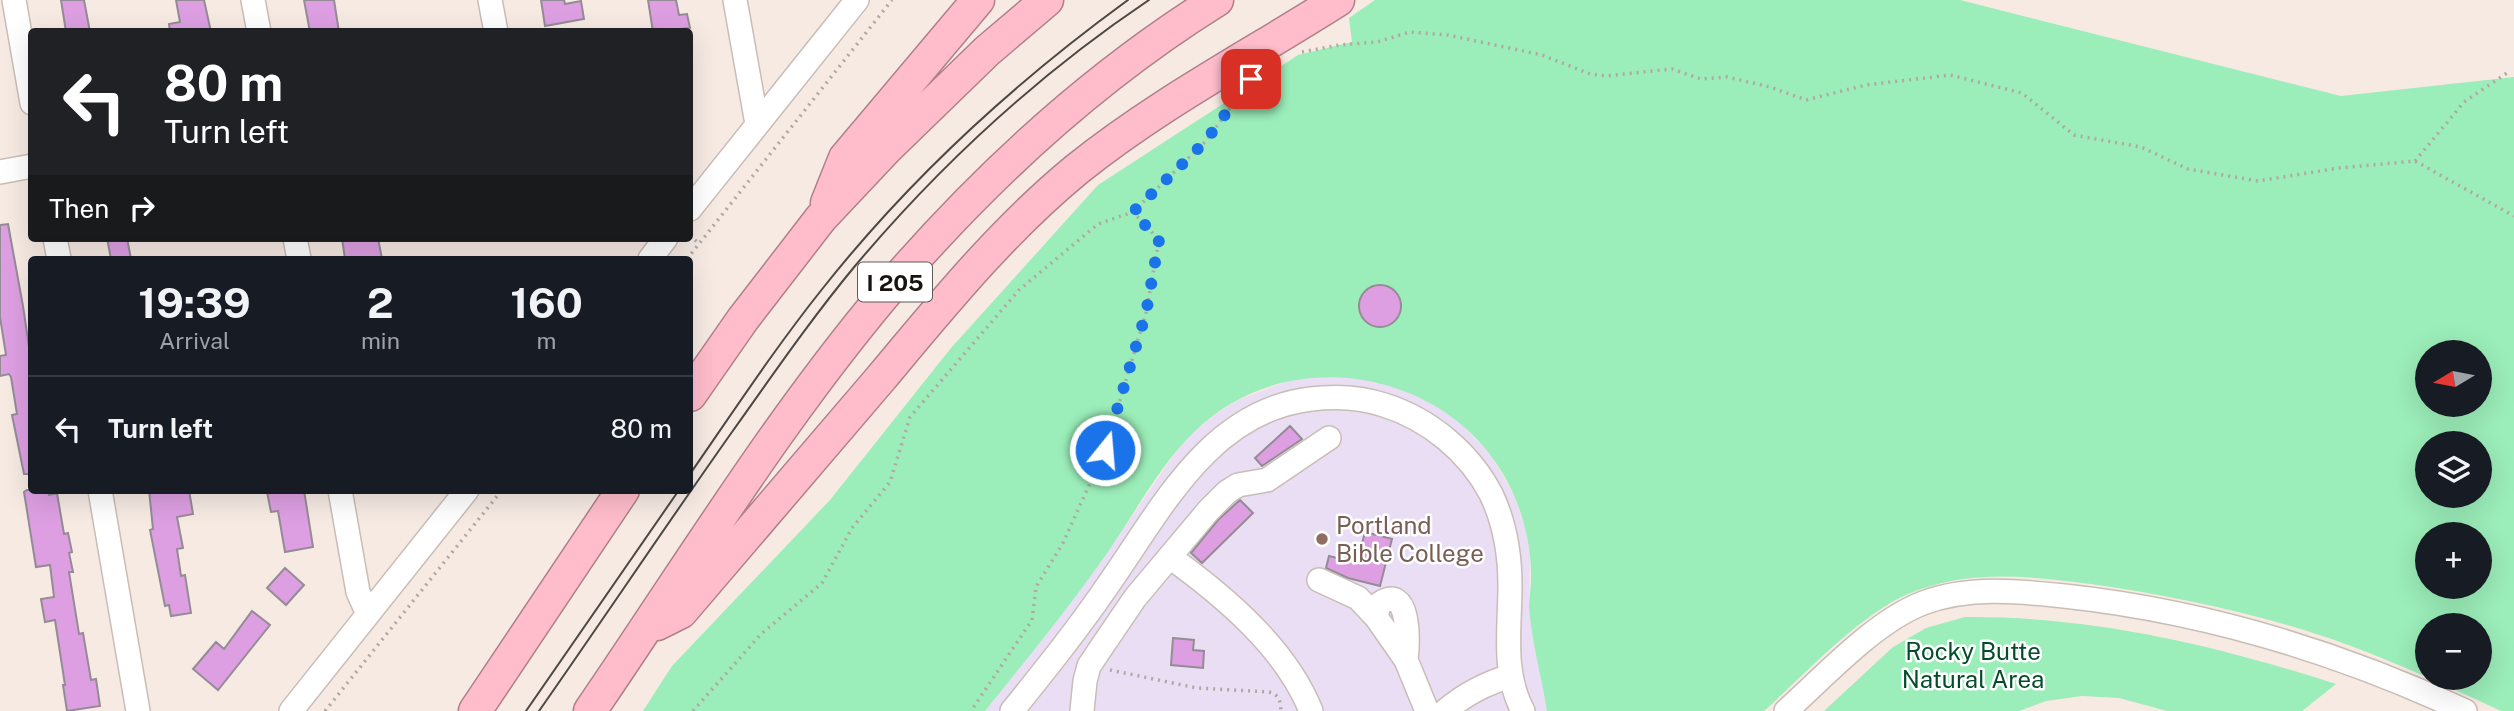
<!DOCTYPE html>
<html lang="en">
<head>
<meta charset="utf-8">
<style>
	:root { --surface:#171b24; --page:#242831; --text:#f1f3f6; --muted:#9ea1a6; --line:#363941 }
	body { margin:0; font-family:"Public Sans",sans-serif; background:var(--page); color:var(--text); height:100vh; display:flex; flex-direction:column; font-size:26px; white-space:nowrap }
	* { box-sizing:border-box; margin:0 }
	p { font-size:23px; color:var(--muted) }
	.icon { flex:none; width:38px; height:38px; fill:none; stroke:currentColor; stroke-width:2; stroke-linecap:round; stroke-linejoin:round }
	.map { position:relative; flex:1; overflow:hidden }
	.details { position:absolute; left:28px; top:256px; width:665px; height:238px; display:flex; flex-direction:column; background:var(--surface); border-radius:7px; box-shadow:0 7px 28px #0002 }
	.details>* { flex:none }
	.guide { position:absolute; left:28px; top:28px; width:665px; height:214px; border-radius:7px; box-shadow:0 7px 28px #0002; background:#202124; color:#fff; overflow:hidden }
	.needle { width:46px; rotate:260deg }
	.buttons { position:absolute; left:2415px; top:340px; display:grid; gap:14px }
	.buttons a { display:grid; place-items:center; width:77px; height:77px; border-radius:50%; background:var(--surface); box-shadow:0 7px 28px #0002; font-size:35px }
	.pin { position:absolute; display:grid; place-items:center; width:60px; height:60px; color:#fff; margin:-30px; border-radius:14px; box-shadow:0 4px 10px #0006 }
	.me { position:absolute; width:77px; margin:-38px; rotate:17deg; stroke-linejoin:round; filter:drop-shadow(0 0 5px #0008) }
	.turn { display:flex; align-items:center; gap:24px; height:147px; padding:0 21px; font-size:32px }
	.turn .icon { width:91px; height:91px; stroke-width:2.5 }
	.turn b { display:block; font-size:49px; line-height:60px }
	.then { display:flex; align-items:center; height:66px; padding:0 21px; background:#0003; gap:14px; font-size:26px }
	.eta { display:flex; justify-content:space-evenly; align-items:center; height:119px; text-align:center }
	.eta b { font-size:42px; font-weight:700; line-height:49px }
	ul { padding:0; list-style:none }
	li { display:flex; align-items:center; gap:21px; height:105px; padding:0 21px; border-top:2px solid var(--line) }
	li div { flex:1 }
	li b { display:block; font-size:26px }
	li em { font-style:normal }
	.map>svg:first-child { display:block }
	.education { fill:#e9def3 }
	.green { fill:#9bedb9; fill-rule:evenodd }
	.building { fill:#dd9fe2; stroke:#948c95; stroke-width:2 }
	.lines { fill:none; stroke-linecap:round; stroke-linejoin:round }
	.minor-casing { stroke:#c9bdb6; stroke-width:26 }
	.highway-casing { stroke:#ae818a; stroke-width:35 }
	.path { stroke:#b1a8a2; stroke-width:3.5; stroke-dasharray:2 5; stroke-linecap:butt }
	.minor { stroke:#fff; stroke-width:23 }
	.highway { stroke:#ffbccb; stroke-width:32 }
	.tram { stroke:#4e4844; stroke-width:2 }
	.route { stroke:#1a73e8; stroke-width:12; stroke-dasharray:0 21.6 }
	.education-dot { fill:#8d6e63; stroke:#fff; stroke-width:2.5 }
	.labels { text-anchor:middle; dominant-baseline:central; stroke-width:5; stroke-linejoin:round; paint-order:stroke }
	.shield { fill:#fff; stroke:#5d5a58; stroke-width:2 }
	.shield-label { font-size:23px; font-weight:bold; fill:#171310 }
	.education-label { font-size:24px; fill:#785e54; stroke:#fff; text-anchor:start }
	.park-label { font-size:24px; fill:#044c2a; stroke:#fff }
</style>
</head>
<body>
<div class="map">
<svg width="2514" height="711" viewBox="0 0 2514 711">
	<rect width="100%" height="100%" fill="#f6eae3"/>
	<!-- education -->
	<path class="education" d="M1321 376H1350L1379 382 1408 391 1432 403 1457 420 1490 454 1513 493 1525 526 1530 553 1529 607 1547 711H985L1044 637 1104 557 1178 449 1195 431 1215 414 1240 399 1292 380Z"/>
	<!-- green -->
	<path class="green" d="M1375 0H1960L2341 96 2514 77V711H2501C2437 681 2372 651 2304 630 2234 609 2163 594 2091 584 2029 576 1967 569 1908 594 1859 615 1804 675 1764 711H1547C1542 679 1531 638 1529 607 1529 598 1531 589 1531 580 1532 551 1525 520 1513 493 1459 371 1290 337 1194 432 1158 467 1134 515 1105 556 1067 610 1026 660 985 711H643L672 666 830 500 951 348 1098 185 1298 55 1352 42 1349 18ZM2427 352H2480V404H2427ZM2427 443H2480V495H2427ZM2427 534H2480V586H2427ZM2427 625H2480V677H2427Z
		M1965 617C2092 616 2215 645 2336 684L2302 711H2167L2119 698 2082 696 2046 701 2019 711H1824L1893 647 1926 628Z"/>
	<!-- building -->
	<path class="building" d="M61 0H84L90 32H66Z
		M176 0H204L211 32H170L169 24 180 22Z
		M304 0H334L339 32H310Z
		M541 0H564L565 4 581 1 584 19 545 26Z
		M648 0H676L679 15 687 14 690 28 653 32Z
		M8 224 23 306 32 367V474H24L12 415 17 414 11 377 9 374 0 376V356L6 355 0 317V225Z
		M107 238H127L131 259H111Z
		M342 238H378L382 259H345Z
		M1359 306a21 21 0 1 1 42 0a21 21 0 1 1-42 0Z
		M1290 426 1302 439 1262 466 1255 458Z
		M27 490H48L49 495 57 493 64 534 68 533 72 552 69 553 73 572H69L79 634 83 633 91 680 96 679 100 706 67 711 63 685H65L55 620 45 622 41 599 54 597 50 565 36 567 24 492Z
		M149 490H189L193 514 177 517 183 548 177 549 181 576 185 575 191 613 171 616 169 605 165 606 150 530 153 529Z
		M277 490H304L313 547 285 552 278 511 271 512 267 492Z
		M1240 500 1253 513 1202 563 1191 553 1218 520Z
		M1365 532 1392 539 1380 586 1348 578 1326 568 1329 556 1345 560 1348 548 1360 551Z
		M285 568 304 585 286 605 267 588Z
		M252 611 270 625 218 690 193 669 216 642 224 649Z
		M1173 638 1194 640 1193 650 1204 651 1203 668 1171 665Z"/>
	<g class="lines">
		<!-- minor casing -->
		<g class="minor-casing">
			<path id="minor" d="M14 0 32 103
				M253 0 259 32
				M490 0 496 32
				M735 0 757 124
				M0 172 32 166
				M690 209 857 0
				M55 238 59 259
				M295 238 299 259
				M650 259 666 238
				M100 490 138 711
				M340 490 358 592 368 614
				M1170 557C1224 596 1286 648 1311 711
				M1319 580 1358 598 1376 617 1406 660 1427 711
				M1376 617 1379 604C1411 582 1408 643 1406 660
				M291 711 467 490
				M1012 711C1045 670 1078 629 1108 585 1161 510 1209 411 1311 399 1336 396 1360 397 1384 405 1429 419 1469 452 1491 494 1505 523 1510 554 1510 586 1510 629 1502 672 1523 711
				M1082 711 1085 681 1089 666 1101 648 1135 598 1208 511 1227 492 1238 485 1267 480 1329 438
				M1445 711C1465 694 1486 683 1511 676
				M1786 711C1825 676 1874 622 1923 603 1968 586 2018 591 2064 596 2204 611 2338 652 2465 711"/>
		</g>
		<!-- highway casing -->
		<g class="highway-casing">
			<path id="highway" d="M827 203 845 158 978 0
				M690 395 743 319 821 218 886 149 987 51 1047 0
				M657 624 681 612C747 534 814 456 881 378 942 305 1002 231 1076 170 1158 104 1250 56 1338 0
				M475 711 623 490
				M590 711C692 562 787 405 906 269 997 166 1100 73 1217 0"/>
		</g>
		<!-- path -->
		<path class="path" d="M1302 52 1339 45 1377 42 1410 32 1448 35 1542 55 1590 74 1607 76 1672 69 1701 79 1727 77 1770 87 1806 100 1866 85 1950 75 2022 93 2074 135 2141 147 2188 169 2258 181 2339 168 2415 161 2514 216
			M2415 161 2464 102 2507 73
			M1133 212 1205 142 1248 84
			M690 235 699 244
			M687 259 892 0
			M1110 670 1197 688 1269 692C1280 695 1280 701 1281 711
			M325 711 502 490
			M693 711 761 634 822 583 852 528 890 482 910 417 1019 290 1098 224 1133 212 1159 240 1146 313 1105 450 1063 543 1036 587 1032 620 971 711"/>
		<!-- minor -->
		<use href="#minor" class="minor"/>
		<!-- highway -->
		<use href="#highway" class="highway"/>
		<!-- tram -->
		<path class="tram" d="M690 474C733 412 775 348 823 288 911 177 1014 83 1128 0
			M526 711 679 490
			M539 711C604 618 667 524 732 432 772 376 811 319 855 266 940 165 1039 74 1149 0"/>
	</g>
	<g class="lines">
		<!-- route -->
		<path class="route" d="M1105 450 1146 313 1159 240 1133 212 1205 142 1251 79"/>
	</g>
	<!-- markers -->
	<circle class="education-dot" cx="1322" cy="539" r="7"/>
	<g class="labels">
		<!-- shield labels -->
		<rect class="shield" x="858" y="262.5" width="74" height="39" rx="5"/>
		<g class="shield-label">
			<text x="895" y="282">I 205</text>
		</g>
		<!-- education labels -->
		<g class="education-label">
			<text x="1336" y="525">Portland<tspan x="1336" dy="28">Bible College</tspan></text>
		</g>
		<!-- park labels -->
		<g class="park-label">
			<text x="1973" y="651">Rocky Butte<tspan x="1973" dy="28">Natural Area</tspan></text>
		</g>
	</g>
</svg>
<div class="buttons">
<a><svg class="needle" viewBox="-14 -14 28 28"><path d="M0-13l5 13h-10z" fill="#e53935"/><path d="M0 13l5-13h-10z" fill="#9ea1a6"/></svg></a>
<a><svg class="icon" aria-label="layers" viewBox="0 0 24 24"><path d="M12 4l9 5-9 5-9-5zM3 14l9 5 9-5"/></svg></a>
<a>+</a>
<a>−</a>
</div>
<div class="pin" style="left:1251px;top:79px;background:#d93025"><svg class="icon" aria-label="arrive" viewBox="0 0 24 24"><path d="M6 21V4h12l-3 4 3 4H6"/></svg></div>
<svg class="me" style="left:1105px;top:450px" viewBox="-20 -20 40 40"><circle r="17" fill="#1a73e8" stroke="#fff" stroke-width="3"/><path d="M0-11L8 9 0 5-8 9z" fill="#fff"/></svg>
<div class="guide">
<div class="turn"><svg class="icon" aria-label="left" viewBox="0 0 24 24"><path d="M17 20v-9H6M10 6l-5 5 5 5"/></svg><div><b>80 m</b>Turn left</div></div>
<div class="then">Then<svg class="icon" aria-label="right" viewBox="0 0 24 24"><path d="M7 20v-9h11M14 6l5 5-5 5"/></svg></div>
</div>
<section class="details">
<div class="eta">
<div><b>19:39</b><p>Arrival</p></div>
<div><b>2</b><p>min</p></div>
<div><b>160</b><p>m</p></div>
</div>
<ul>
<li><svg class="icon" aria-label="left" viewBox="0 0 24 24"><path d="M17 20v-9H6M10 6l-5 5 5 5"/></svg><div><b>Turn left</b></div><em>80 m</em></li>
</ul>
</section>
</div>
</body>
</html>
